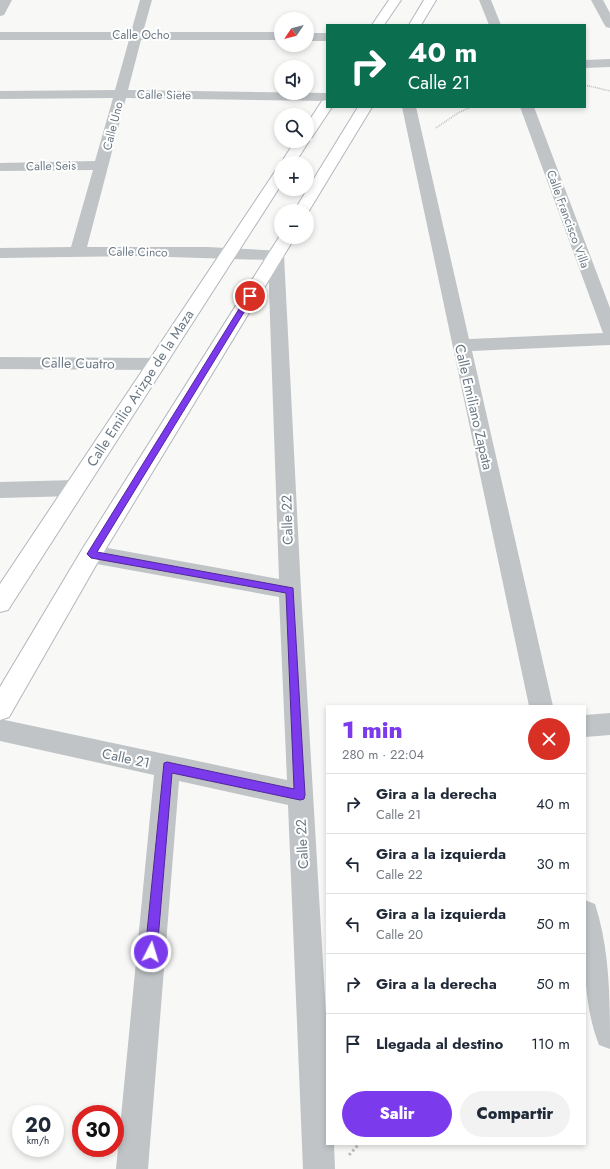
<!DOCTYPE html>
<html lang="es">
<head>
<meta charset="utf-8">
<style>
	:root { --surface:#fff; --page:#f2f2f3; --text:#1f2937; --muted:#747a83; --line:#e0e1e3; --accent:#7c3aed }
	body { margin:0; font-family:Jost,sans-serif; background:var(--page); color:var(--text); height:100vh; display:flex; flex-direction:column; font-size:15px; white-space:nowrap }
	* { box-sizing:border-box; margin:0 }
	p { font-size:13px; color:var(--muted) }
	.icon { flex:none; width:22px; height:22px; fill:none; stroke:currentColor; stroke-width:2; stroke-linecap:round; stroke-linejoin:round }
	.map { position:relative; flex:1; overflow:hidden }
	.drawer { position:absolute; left:326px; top:705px; width:260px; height:440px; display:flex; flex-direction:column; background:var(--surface); border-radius:0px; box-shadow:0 2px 6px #0003 }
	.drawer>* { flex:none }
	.hud { position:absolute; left:326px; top:24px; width:260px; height:84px; border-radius:0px; box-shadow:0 2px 6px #0003; background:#0b6e4f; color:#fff; overflow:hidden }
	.needle { width:26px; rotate:235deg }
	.tools { position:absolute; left:274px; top:12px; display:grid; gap:8px }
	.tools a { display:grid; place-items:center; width:40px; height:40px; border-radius:50%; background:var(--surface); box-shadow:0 2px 6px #0003; font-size:20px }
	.speed { position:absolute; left:12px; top:1105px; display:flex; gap:8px; font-size:20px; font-weight:700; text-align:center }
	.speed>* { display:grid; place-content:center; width:52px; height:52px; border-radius:50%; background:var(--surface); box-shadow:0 2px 6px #0003; line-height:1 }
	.speed small { font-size:10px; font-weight:400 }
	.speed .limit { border:6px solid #d22; background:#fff; color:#111 }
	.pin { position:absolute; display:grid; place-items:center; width:34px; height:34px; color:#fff; margin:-17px; border:2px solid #fff; border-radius:50%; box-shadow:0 1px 4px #0007 }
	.me { position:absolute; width:44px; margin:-22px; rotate:5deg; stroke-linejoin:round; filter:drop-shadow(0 0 3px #0008) }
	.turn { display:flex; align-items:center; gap:14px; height:84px; padding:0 16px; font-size:18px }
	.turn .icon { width:52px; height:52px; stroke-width:2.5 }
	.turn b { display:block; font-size:28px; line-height:34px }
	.round { display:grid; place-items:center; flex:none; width:42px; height:42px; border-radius:21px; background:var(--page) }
	.summary { display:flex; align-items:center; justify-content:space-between; height:68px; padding:0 16px }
	h1 { font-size:24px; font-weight:800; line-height:30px; color:var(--accent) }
	.cta { display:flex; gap:8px; margin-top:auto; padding:8px 16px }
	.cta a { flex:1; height:46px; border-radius:24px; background:var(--accent); color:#fff; font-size:16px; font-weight:800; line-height:46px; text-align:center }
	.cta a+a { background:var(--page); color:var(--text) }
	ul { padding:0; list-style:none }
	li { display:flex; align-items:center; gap:12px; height:60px; padding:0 16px; border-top:1px solid var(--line) }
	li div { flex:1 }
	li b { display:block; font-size:15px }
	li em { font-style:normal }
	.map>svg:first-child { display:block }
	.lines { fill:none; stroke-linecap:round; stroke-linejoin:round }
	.secondary-casing { stroke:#b2b7bc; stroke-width:2 }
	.path-far1 { stroke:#babdbf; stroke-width:1.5; stroke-dasharray:1 1; stroke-linecap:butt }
	.path { stroke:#babdbf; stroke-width:3; stroke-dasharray:2.5 2.5; stroke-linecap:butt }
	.street { fill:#c0c4c7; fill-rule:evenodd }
	.secondary { fill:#fff; fill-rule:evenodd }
	.route { fill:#7c3aed; stroke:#51269a }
	.labels { text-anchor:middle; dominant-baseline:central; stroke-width:4; stroke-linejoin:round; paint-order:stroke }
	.far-street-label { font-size:12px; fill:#6a7884; stroke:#fff }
	.street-label { font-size:14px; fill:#6a7884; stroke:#fff }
</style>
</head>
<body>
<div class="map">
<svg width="610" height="1169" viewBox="0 0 610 1169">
	<rect width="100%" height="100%" fill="#f8f8f6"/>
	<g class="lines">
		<!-- secondary casing -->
		<g class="secondary-casing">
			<path id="secondary" d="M389 0H401L384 25H372Z
				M424 0H436L421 25H409Z
				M327 100V107H332L312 137 307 138 309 141 295 163H281L295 141H307V124L322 101Z
				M358 107H372L307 214V211H294Z
				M281 169V185L8 610 0 612V584L276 170Z
				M281 234V237H295L99 560 9 717 0 720V687L83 548Z"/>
		</g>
		<!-- path-far1 -->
		<path class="path-far1" d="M585 85 610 91
			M436 128 458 113 471 107"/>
		<!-- path -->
		<path class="path" d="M349 1155 359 1144"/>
		<!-- street -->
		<path class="street" d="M0 0H12L4 15 0 16Z
			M140 0H152L143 32H281V40H141L128 90 327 93V101L126 98 87 247H207L282 251 284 255 301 590 327 1031V1144H334L335 1169H303L288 805 179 781 148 1169H116L154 775 0 741V719L287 780 279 597 91 563 83 560 80 554 83 548 91 545 279 579 268 260 138 256 0 258V248L71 247 93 170 0 171V163L95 161 113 98 0 99V91L115 90 129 40H0V32H131Z
			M479 0H491L501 25H489Z
			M591 0H603L610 13V28L606 27 604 24Z
			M307 33H327V41H307Z
			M610 59V67L585 68V60Z
			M402 107H416L469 339 603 333 520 107H534L610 308V345L472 351 553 706H529Z
			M0 357 156 358 162 360 165 364 162 368 156 370 0 369Z
			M75 480 82 482 85 488 82 494 75 496 0 498V482Z
			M610 713V735L585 737V715Z
			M585 900 595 904C610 950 610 1000 610 1049L599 1045C581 999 585 948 585 900Z"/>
		<!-- secondary -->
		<use href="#secondary" class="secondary"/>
	</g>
	<!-- route -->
	<path class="route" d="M250 294 254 296 97 552 293 588 305 795 304 799 300 800 172 773 157 952 155 957 151 958 147 957 145 952 164 763 167 762 294 789 286 593 91 558 87 554 247 296Z"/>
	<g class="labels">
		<!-- far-street labels -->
		<g class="far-street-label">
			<text x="141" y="35">Calle Ocho</text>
			<text transform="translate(164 95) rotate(1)">Calle Siete</text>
			<text transform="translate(113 126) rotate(-76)">Calle Uno</text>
			<text transform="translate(51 166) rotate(-1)">Calle Seis</text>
			<text transform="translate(568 219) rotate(70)">Calle Francisco Villa</text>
			<text transform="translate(138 252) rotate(1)">Calle Cinco</text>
		</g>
		<!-- street labels -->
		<g class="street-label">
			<text transform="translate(78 363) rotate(1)">Calle Cuatro</text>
			<text transform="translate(140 388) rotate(-57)">Calle Emilio Arizpe de la Maza</text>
			<text transform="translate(474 407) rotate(77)">Calle Emiliano Zapata</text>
			<text transform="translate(287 520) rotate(-92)">Calle 22</text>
			<text transform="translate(126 758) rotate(12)">Calle 21</text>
			<text transform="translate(302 844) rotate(-93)">Calle 22</text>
		</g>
	</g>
</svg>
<div class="tools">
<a><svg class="needle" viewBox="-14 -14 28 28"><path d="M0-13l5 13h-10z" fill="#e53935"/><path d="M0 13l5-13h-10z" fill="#747a83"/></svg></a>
<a><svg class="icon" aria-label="sound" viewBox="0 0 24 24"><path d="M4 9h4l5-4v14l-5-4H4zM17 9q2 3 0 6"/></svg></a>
<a><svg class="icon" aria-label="search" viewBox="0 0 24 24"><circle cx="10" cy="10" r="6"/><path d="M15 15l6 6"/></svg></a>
<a>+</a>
<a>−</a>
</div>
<div class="speed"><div>20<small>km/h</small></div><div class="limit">30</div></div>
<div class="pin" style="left:250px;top:296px;background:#d93025"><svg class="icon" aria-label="arrive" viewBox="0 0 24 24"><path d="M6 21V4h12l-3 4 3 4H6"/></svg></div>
<svg class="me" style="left:151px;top:952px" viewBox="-20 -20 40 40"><circle r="17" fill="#7c3aed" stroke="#fff" stroke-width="3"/><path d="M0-11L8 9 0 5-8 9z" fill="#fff"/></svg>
<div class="hud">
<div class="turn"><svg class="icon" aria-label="right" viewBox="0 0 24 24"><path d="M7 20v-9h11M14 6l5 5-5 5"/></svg><div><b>40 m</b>Calle 21</div></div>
</div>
<section class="drawer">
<div class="summary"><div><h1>1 min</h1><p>280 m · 22:04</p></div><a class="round" style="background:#d93025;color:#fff"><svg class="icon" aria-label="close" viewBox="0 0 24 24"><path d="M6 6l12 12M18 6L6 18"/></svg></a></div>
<ul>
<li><svg class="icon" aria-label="right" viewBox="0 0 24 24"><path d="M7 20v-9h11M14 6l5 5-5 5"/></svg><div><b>Gira a la derecha</b><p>Calle 21</p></div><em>40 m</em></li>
<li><svg class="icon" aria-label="left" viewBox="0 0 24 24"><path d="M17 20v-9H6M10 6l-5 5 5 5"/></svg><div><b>Gira a la izquierda</b><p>Calle 22</p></div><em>30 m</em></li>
<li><svg class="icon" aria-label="left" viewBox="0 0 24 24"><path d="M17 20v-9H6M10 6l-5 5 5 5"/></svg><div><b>Gira a la izquierda</b><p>Calle 20</p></div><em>50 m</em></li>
<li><svg class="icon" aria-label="right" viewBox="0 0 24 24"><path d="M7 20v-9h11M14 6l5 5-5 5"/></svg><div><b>Gira a la derecha</b></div><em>50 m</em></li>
<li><svg class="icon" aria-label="arrive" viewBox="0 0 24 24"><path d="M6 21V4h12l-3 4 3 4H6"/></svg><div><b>Llegada al destino</b></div><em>110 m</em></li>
</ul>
<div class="cta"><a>Salir</a><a>Compartir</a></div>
</section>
</div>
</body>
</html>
